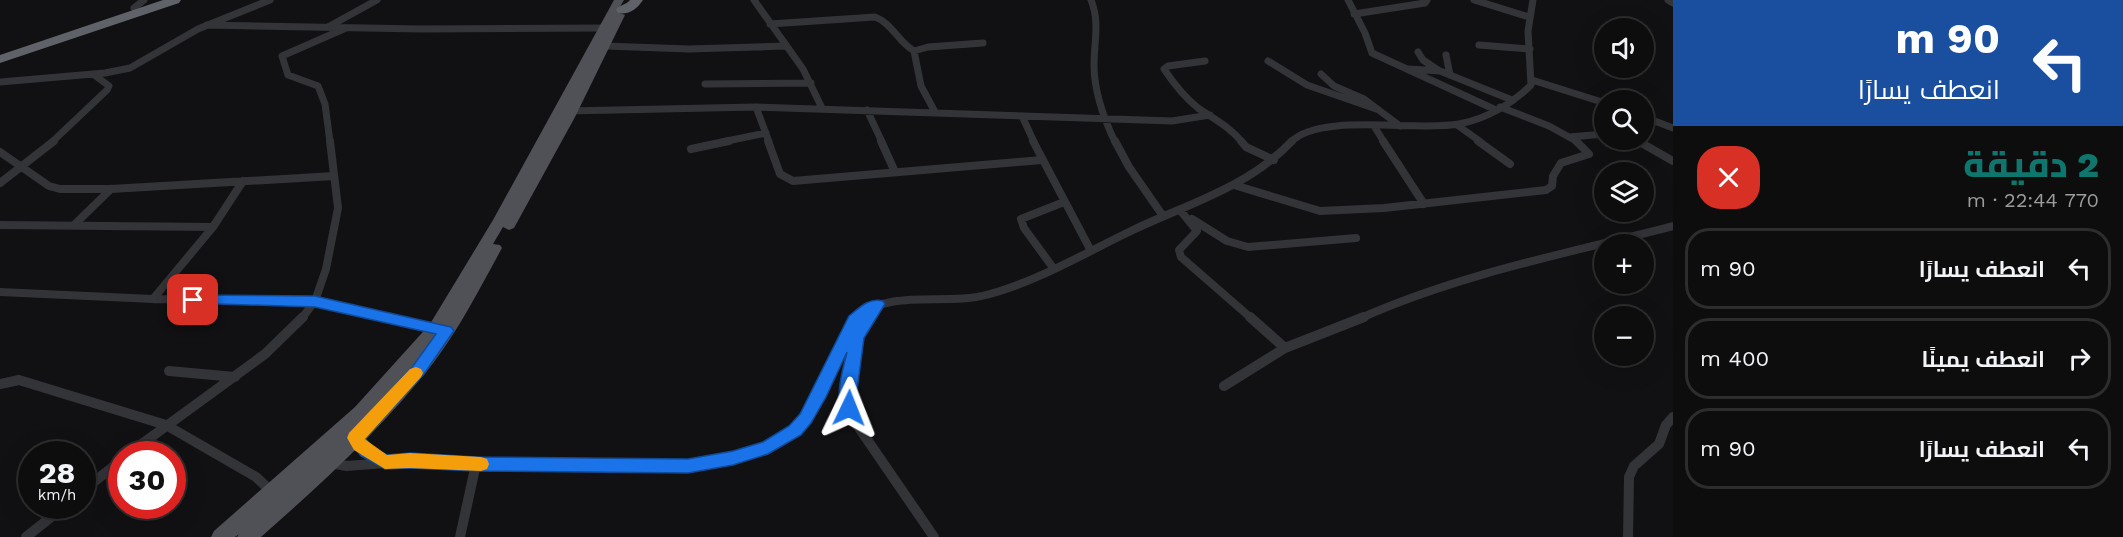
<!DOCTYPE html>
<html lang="ar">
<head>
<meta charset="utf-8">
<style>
	:root { --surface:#0d0d0e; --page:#1b1b1c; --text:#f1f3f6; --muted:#9a9c9e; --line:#2d2d2e; --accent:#0f766e }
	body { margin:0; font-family:"Work Sans",Cairo,sans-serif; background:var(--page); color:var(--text); direction:rtl; height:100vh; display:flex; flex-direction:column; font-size:22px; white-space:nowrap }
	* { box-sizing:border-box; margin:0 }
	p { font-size:20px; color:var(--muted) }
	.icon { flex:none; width:33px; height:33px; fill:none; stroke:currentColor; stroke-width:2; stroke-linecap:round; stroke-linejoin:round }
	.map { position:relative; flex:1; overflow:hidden; direction:ltr }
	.sheet { display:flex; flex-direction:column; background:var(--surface); width:450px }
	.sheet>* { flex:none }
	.banner { background:#1a4fa0; color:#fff; overflow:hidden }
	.fabs { position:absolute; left:1594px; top:18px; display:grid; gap:12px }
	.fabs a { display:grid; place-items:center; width:60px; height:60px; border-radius:50%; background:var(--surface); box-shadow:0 6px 24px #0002,0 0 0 2px var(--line); font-size:30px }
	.speed { position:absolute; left:18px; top:441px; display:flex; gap:12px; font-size:30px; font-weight:700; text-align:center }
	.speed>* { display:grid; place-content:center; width:78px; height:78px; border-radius:50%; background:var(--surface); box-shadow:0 6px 24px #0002,0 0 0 2px var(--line); line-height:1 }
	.speed small { font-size:15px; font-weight:400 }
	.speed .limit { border:9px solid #d22; background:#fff; color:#111 }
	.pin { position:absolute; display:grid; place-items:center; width:51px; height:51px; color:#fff; margin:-26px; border-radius:12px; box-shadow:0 3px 9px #0006 }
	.me { position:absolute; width:66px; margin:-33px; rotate:2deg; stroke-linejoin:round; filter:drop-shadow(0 0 4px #0008) }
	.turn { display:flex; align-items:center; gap:21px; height:126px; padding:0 24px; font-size:27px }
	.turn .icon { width:78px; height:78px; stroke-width:2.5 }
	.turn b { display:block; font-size:42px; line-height:51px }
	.round { display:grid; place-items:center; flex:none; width:63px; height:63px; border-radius:24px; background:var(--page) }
	.summary { display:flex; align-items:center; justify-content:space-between; height:102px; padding:0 24px }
	h1 { font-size:36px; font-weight:800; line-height:45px; color:var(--accent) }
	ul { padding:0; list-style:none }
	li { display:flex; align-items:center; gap:18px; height:81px; margin:0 12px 9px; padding:0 12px; border:3px solid var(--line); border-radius:24px }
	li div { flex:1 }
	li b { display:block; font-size:22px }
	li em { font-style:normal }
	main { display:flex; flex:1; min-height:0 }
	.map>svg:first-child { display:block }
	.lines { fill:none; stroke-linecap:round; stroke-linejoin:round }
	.street-far2 { stroke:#333438; stroke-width:7 }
	.street-far1 { stroke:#333438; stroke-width:8 }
	.street { stroke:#333438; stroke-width:10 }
	.primary { fill:#4f5156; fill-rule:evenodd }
	.highway { fill:#5f6268; fill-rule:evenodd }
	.route { fill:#1a73e8; stroke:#114b97; stroke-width:1.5 }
	.slow { fill:#f59e0b }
</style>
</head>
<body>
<main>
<section class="sheet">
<div class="banner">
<div class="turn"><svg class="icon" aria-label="left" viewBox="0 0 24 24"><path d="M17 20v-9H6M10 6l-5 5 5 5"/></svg><div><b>90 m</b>انعطف يسارًا</div></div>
</div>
<div class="summary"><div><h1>2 دقيقة</h1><p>770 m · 22:44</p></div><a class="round" style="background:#d93025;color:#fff"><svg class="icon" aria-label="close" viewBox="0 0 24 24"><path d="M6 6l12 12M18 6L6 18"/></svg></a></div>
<ul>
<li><svg class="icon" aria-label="left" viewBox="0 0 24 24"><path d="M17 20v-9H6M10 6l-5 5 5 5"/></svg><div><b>انعطف يسارًا</b></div><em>90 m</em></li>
<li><svg class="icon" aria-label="right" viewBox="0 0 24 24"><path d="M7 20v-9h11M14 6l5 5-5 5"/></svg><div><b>انعطف يمينًا</b></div><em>400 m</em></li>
<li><svg class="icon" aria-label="left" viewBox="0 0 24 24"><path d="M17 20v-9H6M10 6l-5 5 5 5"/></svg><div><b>انعطف يسارًا</b></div><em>90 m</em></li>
</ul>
</section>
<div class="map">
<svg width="1673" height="537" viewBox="0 0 1673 537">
	<rect width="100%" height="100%" fill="#111113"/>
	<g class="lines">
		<!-- street-far2 -->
		<path class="street-far2" d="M754 0 803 69 822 108
			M1091 0C1100 22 1094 42 1094 65 1094 92 1104 119 1115 142
			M1348 0 1365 33 1372 53 1496 110
			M1474 0 1529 17
			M1668 0 1673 3
			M134 8 144 0
			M1354 14 1425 3 1427 0
			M770 24 875 17C892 23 898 42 914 51
			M207 25 421 29 602 28
			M328 27 377 0
			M1479 45 1530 49
			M605 46 689 49 786 46
			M1418 52 1423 60 1438 70
			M1446 55 1450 75
			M1205 61 1168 66 1164 69C1174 84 1184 97 1198 108 1214 119 1230 127 1242 142
			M1268 61 1307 85 1379 110
			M1409 69 1440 71 1512 100
			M1321 74 1334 86 1364 99 1400 126
			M1532 80 1605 103
			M0 82 105 73 130 68 198 29 270 0
			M705 84 811 83
			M756 107 769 142
			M1500 107 1549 126 1578 142
			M867 110 882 142
			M567 111 756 107 1172 121 1210 115
			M935 112 921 86 914 51 928 47 983 43
			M1022 116 1034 142
			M1644 117 1673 128
			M1457 125 1481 142
			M1374 126 1384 142
			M1569 137 1605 134
			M1637 140 1641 142
			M52 142 107 90 109 86 93 74
			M330 142 325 104 318 86 288 75 282 56 346 28
			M722 142 766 133
			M1291 142C1320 112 1418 132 1459 124 1486 119 1512 104 1531 85L1528 31 1533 0"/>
		<!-- street-far1 -->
		<path class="street-far1" d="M768 141 780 174 793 181 1042 160
			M881 141 895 172
			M1033 141 1091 251
			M1115 141 1129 167 1163 216
			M1241 141 1246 147 1274 160
			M1383 141 1424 204
			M1478 141 1510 164
			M1638 141 1673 161
			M691 149 729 141
			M0 152 49 186 60 189H111L334 176
			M0 183 54 141
			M1234 185 1320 211 1384 208 1546 190 1552 186 1553 176 1561 163 1589 154 1576 141
			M1180 210 1197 231 1179 250 1181 257 1251 318
			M1192 219 1227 241 1248 247 1356 238
			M0 225 213 227 153 299
			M74 225 111 189
			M213 227 243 181
			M1054 269 1024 228 1021 219 1064 202
			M0 292 153 299 315 301 392 318
			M302 318 315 301 326 269 338 208 330 141
			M855 318C894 287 945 307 990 294 1040 280 1085 253 1131 231 1187 204 1249 187 1292 141
			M867 318 877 304
			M1361 318C1460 274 1568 253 1673 226"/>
		<!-- street -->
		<path class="street" d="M385 317 438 329
			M868 317C848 346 842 389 855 422L934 537
			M1250 317 1285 348
			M169 371 235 377
			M0 384 19 380 166 425 256 477 273 493
			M1224 386 1285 348 1364 317
			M355 438 367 451 385 462
			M128 454 265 354 303 317
			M329 463 347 466 410 461 688 466 736 458 782 439 806 418 857 317
			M82 491 122 460
			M26 537 65 506
			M460 537 476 464
			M1628 537 1629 477 1634 466 1659 444 1666 425 1673 417"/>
		<!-- primary -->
		<path class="primary" d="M614 0H624L617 12 625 15 575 117 514 228 509 230 503 227 493 244 500 245 502 248C481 286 461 326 434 362 384 427 322 483 261 537H237L239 534 235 537H211L214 531 355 407 430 324 493 220Z"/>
		<!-- highway -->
		<path class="highway" d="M163 0H181L179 3 0 63V55Z
			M630 0H643C637 9 629 15 618 13L616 10C619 5 626 5 630 0Z"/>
	</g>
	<!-- route -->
	<path class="route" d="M193 295 315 296 451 327 454 331 451 335 424 374 365 438 372 447 387 455 410 453 476 457 688 459 733 451 763 442 789 426 800 414 849 316C859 308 869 297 883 301L885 304 864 338 854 413 849 415 843 413C834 396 843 370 847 352L826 397 811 423 801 435 768 454 733 465 688 473 476 471 410 468 385 469 361 456 347 438 413 366 436 334 315 307 188 303 186 300 188 296Z"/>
	<!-- slow -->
	<path class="slow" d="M416 367 421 369 423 373 421 377 365 439 366 440 387 455 410 453 481 457 487 459 489 464 487 469 481 471 410 468 385 469 354 450 347 438 349 433 410 369Z"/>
</svg>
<div class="fabs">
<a><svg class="icon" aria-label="sound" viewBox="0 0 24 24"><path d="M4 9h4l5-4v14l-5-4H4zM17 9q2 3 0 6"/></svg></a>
<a><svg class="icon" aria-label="search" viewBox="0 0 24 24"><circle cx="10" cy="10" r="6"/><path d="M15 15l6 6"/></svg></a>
<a><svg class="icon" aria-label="layers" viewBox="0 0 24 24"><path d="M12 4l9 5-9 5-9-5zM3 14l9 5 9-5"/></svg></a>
<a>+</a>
<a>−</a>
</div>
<div class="speed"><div>28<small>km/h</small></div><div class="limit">30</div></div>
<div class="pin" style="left:193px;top:300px;background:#d93025"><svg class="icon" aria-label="arrive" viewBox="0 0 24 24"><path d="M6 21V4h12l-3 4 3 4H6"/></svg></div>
<svg class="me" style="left:849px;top:408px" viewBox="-20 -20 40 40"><path d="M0-17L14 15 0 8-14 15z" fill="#1a73e8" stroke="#fff" stroke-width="4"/></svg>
</div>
</main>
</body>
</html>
